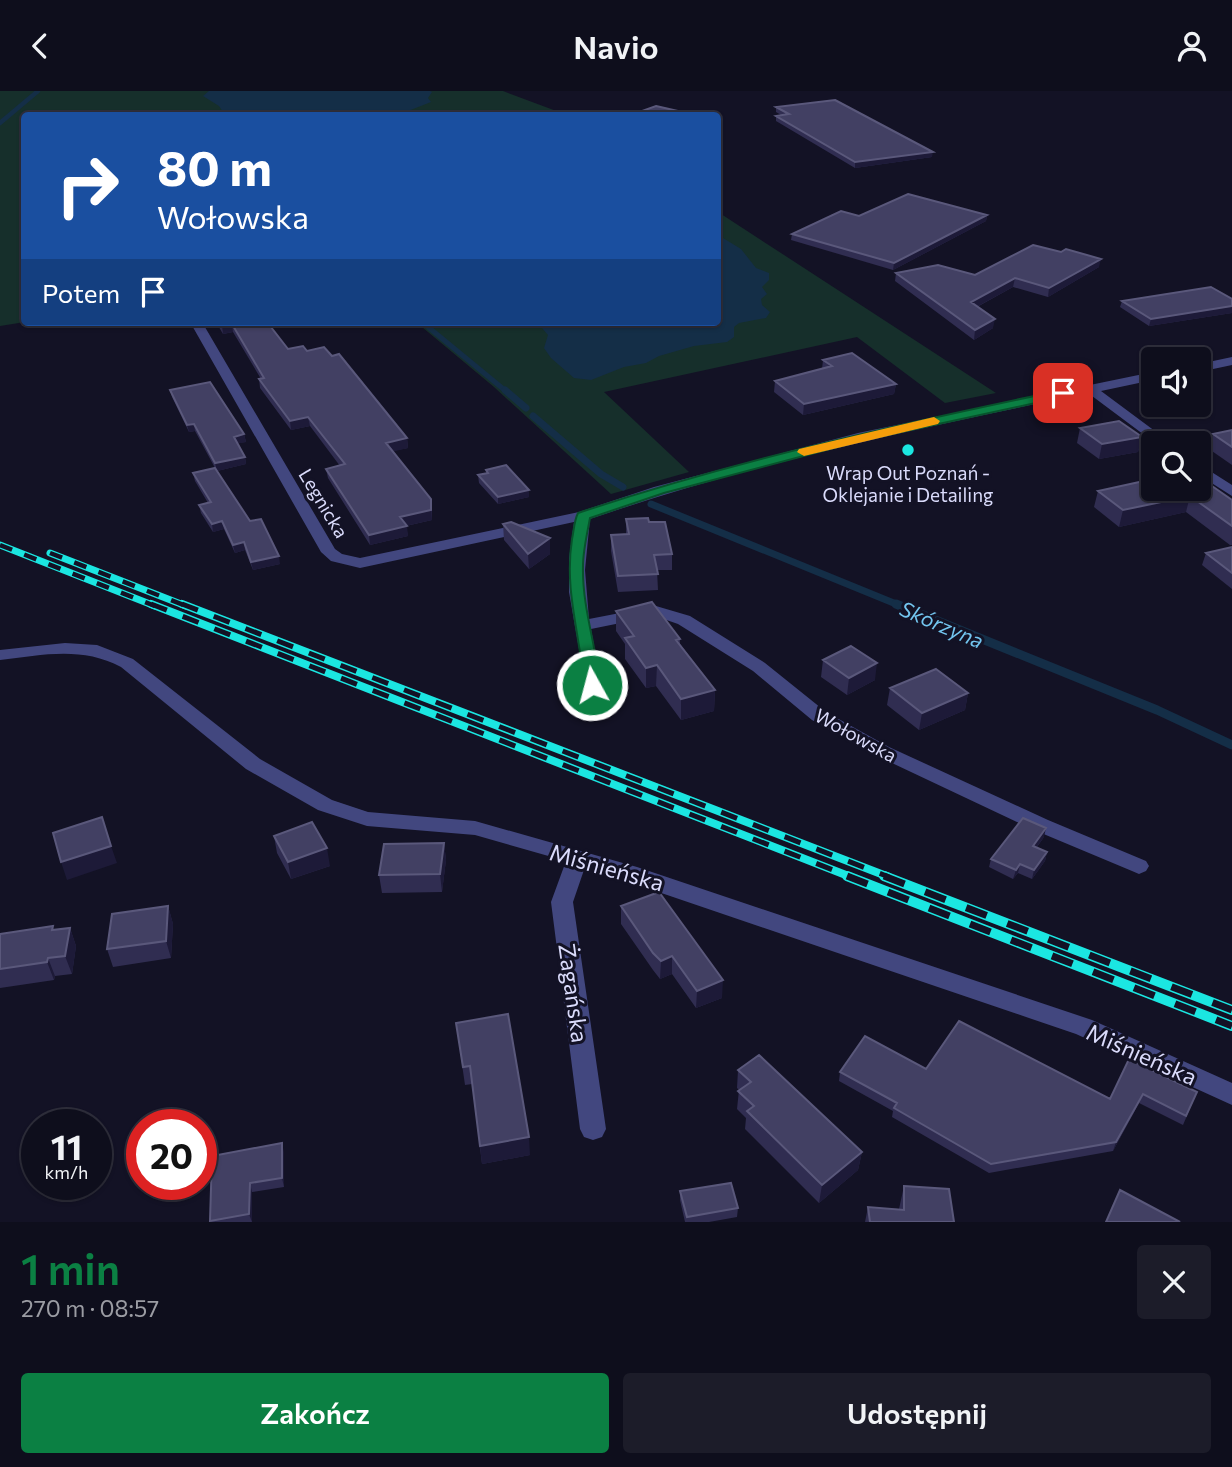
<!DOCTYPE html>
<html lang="pl">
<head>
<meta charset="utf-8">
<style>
	:root { --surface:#0e0e1c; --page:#1c1c29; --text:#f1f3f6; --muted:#9b9ca3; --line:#2e2e3b; --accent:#0b8043 }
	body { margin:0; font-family:Commissioner,sans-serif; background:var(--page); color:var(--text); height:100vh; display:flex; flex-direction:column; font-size:26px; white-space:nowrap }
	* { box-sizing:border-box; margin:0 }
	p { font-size:23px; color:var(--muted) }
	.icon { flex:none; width:38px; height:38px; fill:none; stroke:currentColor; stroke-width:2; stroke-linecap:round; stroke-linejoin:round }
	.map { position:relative; height:1131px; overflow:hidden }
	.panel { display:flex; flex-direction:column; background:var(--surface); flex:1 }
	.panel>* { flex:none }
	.banner { position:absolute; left:21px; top:21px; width:700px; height:214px; border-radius:7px; box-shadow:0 2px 5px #0004,0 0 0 2px var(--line); background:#1a4fa0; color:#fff; overflow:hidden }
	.buttons { position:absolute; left:1141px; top:256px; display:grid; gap:14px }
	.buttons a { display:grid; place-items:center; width:70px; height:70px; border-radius:7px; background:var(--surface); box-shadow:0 2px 5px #0004,0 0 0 2px var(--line); font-size:35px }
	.speed { position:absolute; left:21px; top:1018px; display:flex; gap:14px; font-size:35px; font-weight:700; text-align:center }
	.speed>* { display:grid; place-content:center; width:91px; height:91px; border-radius:50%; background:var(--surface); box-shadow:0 2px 5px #0004,0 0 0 2px var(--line); line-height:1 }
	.speed small { font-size:18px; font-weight:400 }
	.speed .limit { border:10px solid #d22; background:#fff; color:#111 }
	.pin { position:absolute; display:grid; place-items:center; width:60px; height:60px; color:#fff; margin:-30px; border-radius:14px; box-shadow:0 4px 10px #0006 }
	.me { position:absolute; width:77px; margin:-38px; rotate:353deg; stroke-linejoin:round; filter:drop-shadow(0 0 5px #0008) }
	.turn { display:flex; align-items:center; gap:24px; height:147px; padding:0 21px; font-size:32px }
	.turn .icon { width:91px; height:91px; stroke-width:2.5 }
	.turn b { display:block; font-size:49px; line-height:60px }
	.then { display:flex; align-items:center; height:66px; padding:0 21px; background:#0003; gap:14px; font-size:26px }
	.round { display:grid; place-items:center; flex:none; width:74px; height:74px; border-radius:7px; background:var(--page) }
	.headline { display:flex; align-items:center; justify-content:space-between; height:119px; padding:0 21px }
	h1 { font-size:42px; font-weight:600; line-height:52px; color:var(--accent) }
	.button { display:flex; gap:14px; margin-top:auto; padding:14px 21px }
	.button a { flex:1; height:80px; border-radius:7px; background:var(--accent); color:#fff; font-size:28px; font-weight:600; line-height:80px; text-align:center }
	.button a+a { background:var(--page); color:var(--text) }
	header { display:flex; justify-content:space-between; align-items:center; height:91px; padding:0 21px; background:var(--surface); font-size:32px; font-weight:600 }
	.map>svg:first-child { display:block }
	.green { fill:#162f2b }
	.water { fill:#142e47 }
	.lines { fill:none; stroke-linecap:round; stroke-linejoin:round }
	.stream-far3 { stroke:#142e47; stroke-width:4.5 }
	.stream-far2 { stroke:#142e47; stroke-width:5 }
	.stream-far1 { stroke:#142e47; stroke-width:7 }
	.stream { stroke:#142e47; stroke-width:9 }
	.minor { fill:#42477f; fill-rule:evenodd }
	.rail-far2-casing { stroke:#1be6e1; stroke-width:7 }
	.rail-far1-casing { stroke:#1be6e1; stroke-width:8 }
	.rail-casing { stroke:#1be6e1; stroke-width:10 }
	.rail-far2 { stroke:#131225; stroke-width:4.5; stroke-dasharray:13; stroke-linecap:butt }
	.rail-far1 { stroke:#131225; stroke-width:5; stroke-dasharray:17; stroke-linecap:butt }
	.rail { stroke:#131225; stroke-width:7; stroke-dasharray:22; stroke-linecap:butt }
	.wall { fill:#302d51 }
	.shaded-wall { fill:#1d1a38 }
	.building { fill:#424063; stroke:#5a587b; stroke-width:2 }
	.route { fill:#0b8043; stroke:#07532c; stroke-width:2 }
	.slow { fill:#f59e0b }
	.poi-dot { fill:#1be6e1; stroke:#131225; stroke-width:2.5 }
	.labels { text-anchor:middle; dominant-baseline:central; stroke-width:6; stroke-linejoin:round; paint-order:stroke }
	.poi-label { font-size:19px; fill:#dadbfb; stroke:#131225 }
	.street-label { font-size:19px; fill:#dadbfb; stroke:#131225 }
	.water-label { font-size:21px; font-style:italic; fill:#73c6f0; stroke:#131225 }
	.near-street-label { font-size:23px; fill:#dadbfb; stroke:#131225 }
</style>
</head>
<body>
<header><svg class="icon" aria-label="back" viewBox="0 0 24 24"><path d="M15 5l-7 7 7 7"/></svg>Navio<svg class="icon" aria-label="person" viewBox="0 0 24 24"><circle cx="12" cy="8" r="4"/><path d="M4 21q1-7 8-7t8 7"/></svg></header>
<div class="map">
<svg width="1232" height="1131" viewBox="0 0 1232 1131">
	<rect width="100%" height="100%" fill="#131225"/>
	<!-- green -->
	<path class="green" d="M0 0H503L567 24H24L25 231 0 235Z
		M718 121 996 302 945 312 857 246 604 301 689 381 611 403 494 296 416 231H718Z"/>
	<!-- water -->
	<path class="water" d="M209 0H430L432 1 428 7 431 11 408 20 419 22V24H219L223 21 219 15 203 5Z
		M718 144 741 158 756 177 769 182V189L762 196 767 203 761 208 762 214 770 221 766 227 739 232 734 236V246L727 251 694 255 659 265 646 272 624 276 591 289 574 287 551 267 544 257 548 244 542 237 546 231H718Z"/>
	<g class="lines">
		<!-- stream-far3 -->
		<path class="stream-far3" d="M0 32 38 0"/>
		<!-- stream-far2 -->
		<path class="stream-far2" d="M422 231 507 301"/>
		<!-- stream-far1 -->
		<path class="stream-far1" d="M505 299 526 317
			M533 325 601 383 623 396
			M651 413 901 515"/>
		<!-- stream -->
		<path class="stream" d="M896 513 1157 619 1232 654"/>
		<!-- minor -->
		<path class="minor" d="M190 231H202L335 458 342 463 360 467 579 421 654 396 858 342 1153 281V289L1101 300 1171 352H1155L1088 302C920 337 753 372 590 428L585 479 589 528 656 515 690 525 765 572 826 621 889 656 1048 729 1146 770 1149 775 1146 780 1139 783 1132 780 1034 739 875 664 812 629 753 580 678 533 655 525 591 538 601 594 598 598H586L569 501V468L574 431 360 477 331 470 321 461Z
			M1232 266V274L1199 281V273Z
			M1199 373 1232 394V405L1199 384Z
			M65 552 97 554 133 568 260 668 332 709 368 721 475 730 637 776 1092 929 1232 992V1014L1076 943 585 776 573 811 606 1038 602 1046 593 1049 584 1046 580 1038 551 811 566 770 475 744 367 735 318 719 246 678 121 576C82 555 42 564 0 569V559Z"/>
		<!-- rail-far2 casing -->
		<g class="rail-far2-casing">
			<path id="rail-far2" d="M0 454 155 515
				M50 462 186 515"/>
		</g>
		<!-- rail-far1 casing -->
		<g class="rail-far1-casing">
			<path id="rail-far1" d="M151 513 851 786
				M182 513 889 786"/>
		</g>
		<!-- rail casing -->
		<g class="rail-casing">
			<path id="rail" d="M847 785 1232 935
				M884 785 1232 919"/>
		</g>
		<!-- rail-far2 -->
		<use href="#rail-far2" class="rail-far2"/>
		<!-- rail-far1 -->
		<use href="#rail-far1" class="rail-far1"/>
		<!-- rail -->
		<use href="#rail" class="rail"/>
	</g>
	<!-- wall -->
	<path class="wall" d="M776 16 932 66 855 77 776 30V25L781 24 776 21Z
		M987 124 986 130 893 179 791 149 792 143 859 125Z
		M1099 176 1048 206 1013 196 977 216 993 237 974 249 895 190 896 182 975 184Z
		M1232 208V222L1149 235 1120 216 1122 210Z
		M216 231H267L288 258 307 260 407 347 408 357 392 360 432 418V429L406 435 408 445 370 454 328 387 326 378 340 375 310 335 291 339 260 297 259 288H261L233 241 223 243Z
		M823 269 896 293 894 303 803 324 774 301 775 290 822 278Z
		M170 299 244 343 246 351 237 352 245 366 246 373 217 380 250 430 280 473 253 479 245 459 235 462 224 438 213 441 201 422 199 414 208 412 195 390 193 382 215 377 195 340 189 341 172 306Z
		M1080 337 1142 346 1138 361 1099 368 1077 352Z
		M1232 339V374L1209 358 1213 343Z
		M486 379 529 399V406L498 413 479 392 478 384 486 382Z
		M1153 388 1232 409V454H1230L1186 421 1119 436 1094 416 1098 400Z
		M626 428 649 431 672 463V479H657L658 499 618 501 611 460V444H626Z
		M503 433 550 463 529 478 504 449Z
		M1232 456V498L1202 474 1206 462Z
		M616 520 680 548V553L715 599 714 620 681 629 656 595 646 597 625 568V553L616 540Z
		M823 569 875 589 847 604 821 586Z
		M890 597 968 602 965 619 919 639 887 614Z
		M274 745 330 775 291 788 277 762Z
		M1044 746 1037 756 1047 761 1045 770 1032 788 1018 782 1013 788 989 776 991 768Z
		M444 752 446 769 442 801 382 802 379 784Z
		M168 815 173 833 171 867 113 876 107 858Z
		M621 815 722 907 696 917 672 883 660 888 653 879 621 833Z
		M70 837 76 855 72 883 55 885 54 889 0 897V843L54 839Z
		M456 932 530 1064 482 1073 472 993 465 994Z
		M1129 968 1197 1001 1183 1034 1139 1012 1113 1060 989 1082 892 1026 893 1020 839 990 840 981 926 978 1110 1008Z
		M738 979 862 1061 858 1079 819 1112 745 1038 746 1027 737 1018 739 999 737 997Z
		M284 1061V1096L252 1101V1131H211L212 1065Z
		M904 1095 954 1131H865L868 1116 899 1118Z
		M680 1100 738 1117 737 1126 709 1131H685L680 1109Z"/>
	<!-- shaded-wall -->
	<path class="shaded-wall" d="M933 61 932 66 855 77V71Z
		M987 124 986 130 893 179 894 172Z
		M1101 168 1099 176 1048 206 1049 197Z
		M1015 187 1013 196 969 220 971 211Z
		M1232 215V222L1149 235 1151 228Z
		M995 228 993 237 974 249 975 239Z
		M232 233 233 241 223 243 222 235Z
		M896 293 894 303 803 324 804 313Z
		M308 326 310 335 291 339 290 330Z
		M194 333 195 340 189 341 187 334Z
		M244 343 246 351 235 353 234 346Z
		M1142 346 1138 361 1099 368 1102 353Z
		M407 347 408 357 387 362 386 352Z
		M245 366 246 373 217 380 215 372Z
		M529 399V406L498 413V406Z
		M1190 405 1186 421 1119 436 1123 419Z
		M431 408 432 429 401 436 400 426Z
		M222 430 224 438 213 441 212 433Z
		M407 435 408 445 370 454 369 444Z
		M550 447V463L529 478 528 463Z
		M244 451 245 459 235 462 233 454Z
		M279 465 280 473 253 479 251 471Z
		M877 572 875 589 847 604 849 587Z
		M657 574 656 595 646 597V577Z
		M715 599 714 620 681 629V608Z
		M968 602 965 619 919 639 922 622Z
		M1046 737 1044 746 1031 764 1033 755Z
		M444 752 446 769 442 801 440 783Z
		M111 755 117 772 67 789 61 771Z
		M327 757 330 775 291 788 288 771Z
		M1047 761 1045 770 1032 788 1034 779Z
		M1020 773 1018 782 1013 788 1016 779Z
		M168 815 173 833 171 867 166 850Z
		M70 837 76 855 72 883 65 865Z
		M672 865V883L660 888 661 870Z
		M48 867 55 885 54 889 47 871Z
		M723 889 722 907 696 917 697 900Z
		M1143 1003 1139 1012 1113 1060 1116 1051Z
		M529 1046 530 1064 482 1073 480 1055Z
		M282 1052 284 1061V1096L282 1087Z
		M862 1061 858 1079 819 1112 822 1094Z
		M250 1092 252 1101V1131L249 1123Z"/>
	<!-- building -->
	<path class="building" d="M835 9 933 61 855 71 776 25 789 23 776 16Z
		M656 15 691 23 687 24H631Z
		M908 103 987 124 894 172 792 143 841 120 859 125Z
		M1033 154 1061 161 1066 158 1101 168 1049 197 1015 187 971 211 995 228 975 239 896 182 938 174 975 184Z
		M1211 196 1232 208V215L1151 228 1122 210Z
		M220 231H267L288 258 303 255 307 260 324 256 332 265 339 263 407 347 386 352 431 408V419L400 426 407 435 369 444 326 378 345 373 308 326 290 330 259 288 264 287 232 233 222 235Z
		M852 262 896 293 804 313 775 290 832 275 823 269Z
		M210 291 244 343 234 346 245 366 215 372 194 333 187 334 170 299Z
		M1119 330 1142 346 1102 353 1080 337Z
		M1232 339V356L1213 343Z
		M506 374 529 399 498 406 478 384 488 382 486 379Z
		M215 377 250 430 261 428 279 465 251 471 244 451 233 454 222 430 212 433 199 414 211 411 193 382Z
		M1199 386 1232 409V435L1190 405 1123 419 1098 400 1153 388V397H1199Z
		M648 427 649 431H665L672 463 654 464 658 483 618 485 611 444 629 443 626 428Z
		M511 431 550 447 528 463 503 433Z
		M1232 456V482L1206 462Z
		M652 511 680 548 676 549 715 599 681 608 657 574 646 577 625 547 634 545 616 520Z
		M851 555 877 572 849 587 823 569Z
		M936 578 968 602 922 622 890 597Z
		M102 726 111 755 61 771 53 742Z
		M1023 727 1046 737 1033 755 1047 761 1034 779 1020 773 1016 779 991 768Z
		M312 731 327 757 288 771 274 745Z
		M444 752 440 783 379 784 384 753Z
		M659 801 723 889 697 900 672 865 661 870 653 862 621 815Z
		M168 815 166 850 107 858 112 823Z
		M53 835 52 839 70 837 65 865 48 867 47 871 0 878V843Z
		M508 923 529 1046 480 1055 470 975 463 976 456 932Z
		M959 930 1110 1008 1129 968 1197 1001 1186 1025 1143 1003 1116 1051 991 1073 894 1017 897 1012 840 981 865 945 926 978Z
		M759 964 862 1061 822 1094 747 1020 754 1015 738 1000 751 991 738 979Z
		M282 1052V1087L250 1092 249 1123 210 1130 212 1065Z
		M731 1092 738 1117 687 1126 680 1100Z
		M904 1095 949 1098 954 1131H870L868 1116 904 1119Z
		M1120 1099 1180 1131H1106Z"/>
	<!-- route -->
	<path class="route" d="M1063 299 1068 300V305L860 350 664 402 590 427C587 443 583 460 583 475 582 516 596 554 600 594L592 599 584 594C580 542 564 500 572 448 574 439 574 430 578 422 737 369 900 333 1063 299Z"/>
	<!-- slow -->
	<path class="slow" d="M934 326 940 330 938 333 804 365 797 361 799 358Z"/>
	<!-- markers -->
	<circle class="poi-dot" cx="908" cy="359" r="7"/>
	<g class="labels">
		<!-- poi labels -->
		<g class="poi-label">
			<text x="908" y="381">Wrap Out Poznań -<tspan x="908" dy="22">Oklejanie i Detailing</tspan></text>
		</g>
		<!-- street labels -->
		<g class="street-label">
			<text transform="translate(324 412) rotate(59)">Legnicka</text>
			<text transform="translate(856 644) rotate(29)">Wołowska</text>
		</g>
		<!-- water labels -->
		<g class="water-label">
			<text transform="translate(942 533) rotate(23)">Skórzyna</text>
		</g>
		<!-- near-street labels -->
		<g class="near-street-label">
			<text transform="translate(607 776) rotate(16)">Miśnieńska</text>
			<text transform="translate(574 902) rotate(82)">Żagańska</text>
			<text transform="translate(1142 963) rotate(24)">Miśnieńska</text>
		</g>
	</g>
</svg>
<div class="buttons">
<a><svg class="icon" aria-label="sound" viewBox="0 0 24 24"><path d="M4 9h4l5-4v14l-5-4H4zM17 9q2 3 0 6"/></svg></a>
<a><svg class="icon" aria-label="search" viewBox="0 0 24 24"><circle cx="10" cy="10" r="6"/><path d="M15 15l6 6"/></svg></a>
</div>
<div class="speed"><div>11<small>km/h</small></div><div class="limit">20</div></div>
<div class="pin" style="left:1063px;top:302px;background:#d93025"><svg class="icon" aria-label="arrive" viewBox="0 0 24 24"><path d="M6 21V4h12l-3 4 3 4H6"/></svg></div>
<svg class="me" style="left:592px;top:594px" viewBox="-20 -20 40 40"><circle r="17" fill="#0b8043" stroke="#fff" stroke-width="3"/><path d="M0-11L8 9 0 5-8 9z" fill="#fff"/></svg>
<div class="banner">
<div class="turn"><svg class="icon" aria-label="right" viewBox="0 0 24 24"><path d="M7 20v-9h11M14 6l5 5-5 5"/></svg><div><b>80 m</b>Wołowska</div></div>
<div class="then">Potem<svg class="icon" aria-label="arrive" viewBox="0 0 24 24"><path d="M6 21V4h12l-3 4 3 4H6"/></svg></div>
</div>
</div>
<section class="panel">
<div class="headline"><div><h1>1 min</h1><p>270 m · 08:57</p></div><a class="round"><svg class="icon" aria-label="close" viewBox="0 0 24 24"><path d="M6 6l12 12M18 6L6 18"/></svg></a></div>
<div class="button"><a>Zakończ</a><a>Udostępnij</a></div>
</section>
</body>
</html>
